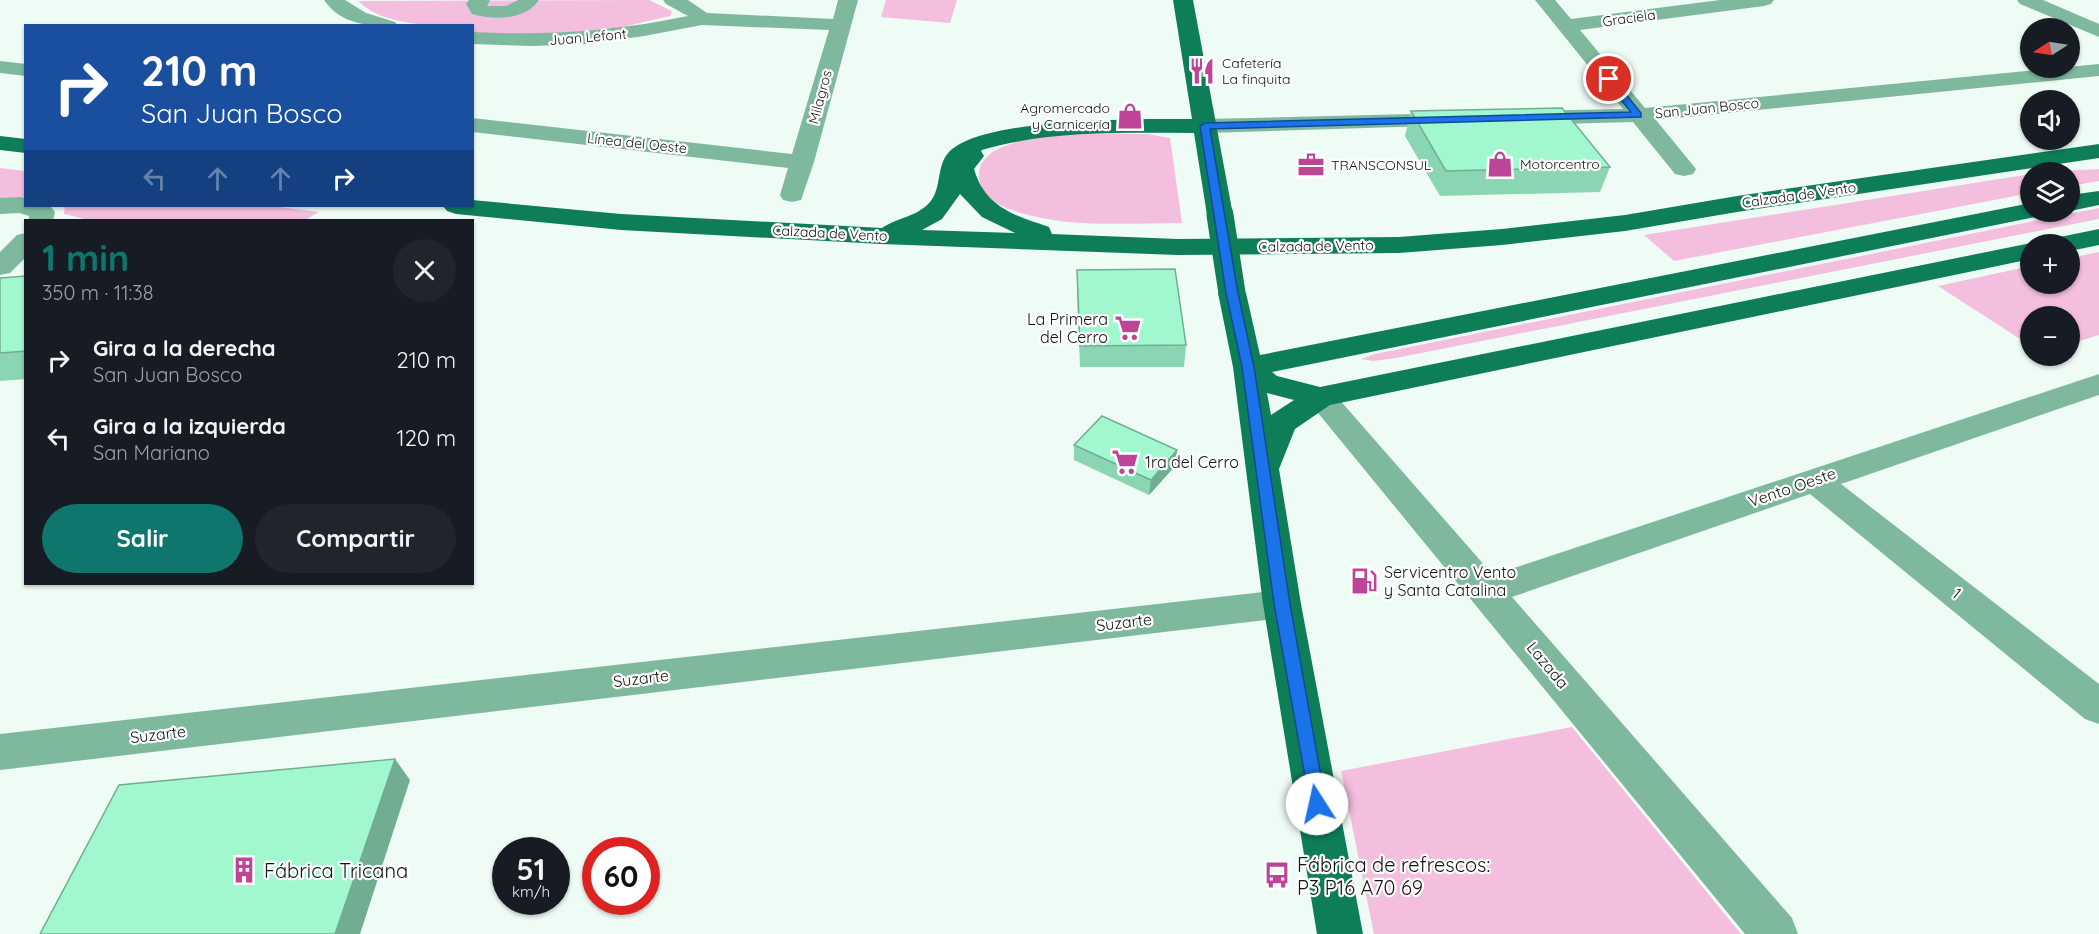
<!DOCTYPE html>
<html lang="es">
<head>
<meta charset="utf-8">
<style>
	:root { --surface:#171b24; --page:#20242c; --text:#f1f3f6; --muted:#9ea1a6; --accent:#0f766e }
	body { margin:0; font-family:Quicksand,sans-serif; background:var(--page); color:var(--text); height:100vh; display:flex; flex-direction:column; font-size:22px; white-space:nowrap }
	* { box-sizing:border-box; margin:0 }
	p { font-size:20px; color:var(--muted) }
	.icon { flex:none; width:33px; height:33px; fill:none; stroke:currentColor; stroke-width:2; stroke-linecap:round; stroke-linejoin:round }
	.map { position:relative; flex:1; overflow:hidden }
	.sheet { position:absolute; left:24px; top:219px; width:450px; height:366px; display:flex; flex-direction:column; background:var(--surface); border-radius:0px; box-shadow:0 2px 4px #0004 }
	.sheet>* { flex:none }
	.guide { position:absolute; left:24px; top:24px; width:450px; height:183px; border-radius:0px; box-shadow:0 2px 4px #0004; background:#1a4fa0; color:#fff; overflow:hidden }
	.needle { width:39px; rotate:258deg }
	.controls { position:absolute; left:2020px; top:18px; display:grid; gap:12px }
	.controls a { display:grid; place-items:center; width:60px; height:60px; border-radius:50%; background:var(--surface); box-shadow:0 2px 4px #0004; font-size:30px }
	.speed { position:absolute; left:492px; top:837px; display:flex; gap:12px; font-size:30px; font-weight:700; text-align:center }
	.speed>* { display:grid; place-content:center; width:78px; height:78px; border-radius:50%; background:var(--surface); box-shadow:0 2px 4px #0004; line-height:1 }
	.speed small { font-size:15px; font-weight:400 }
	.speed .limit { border:9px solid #d22; background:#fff; color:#111 }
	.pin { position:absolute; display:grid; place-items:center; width:51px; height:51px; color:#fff; margin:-26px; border:3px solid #fff; border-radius:50%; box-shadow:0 2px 6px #0007 }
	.me { position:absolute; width:66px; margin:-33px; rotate:350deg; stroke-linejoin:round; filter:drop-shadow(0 0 4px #0008) }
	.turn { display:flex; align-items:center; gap:21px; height:126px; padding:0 18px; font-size:27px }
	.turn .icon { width:78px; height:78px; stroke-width:2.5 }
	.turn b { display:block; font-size:42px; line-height:51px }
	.lanes { display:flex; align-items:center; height:57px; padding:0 18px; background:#0003; justify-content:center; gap:30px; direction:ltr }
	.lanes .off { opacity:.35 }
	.round { display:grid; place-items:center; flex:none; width:63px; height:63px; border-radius:32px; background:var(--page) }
	.summary { display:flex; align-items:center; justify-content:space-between; height:102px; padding:0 18px }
	h1 { font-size:36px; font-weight:700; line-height:45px; color:var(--accent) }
	.action { display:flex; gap:12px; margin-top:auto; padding:12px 18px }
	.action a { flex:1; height:69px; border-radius:36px; background:var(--accent); color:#fff; font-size:24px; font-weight:700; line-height:69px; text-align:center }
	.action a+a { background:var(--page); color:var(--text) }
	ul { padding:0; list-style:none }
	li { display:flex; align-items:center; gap:18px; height:78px; padding:0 18px }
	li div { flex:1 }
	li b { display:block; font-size:22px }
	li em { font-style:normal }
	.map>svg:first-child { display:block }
	.green { fill:#f4bede }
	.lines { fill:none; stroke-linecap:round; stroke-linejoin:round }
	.minor { fill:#7fb99d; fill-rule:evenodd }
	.primary { fill:#0e7e58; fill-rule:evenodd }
	.primary-bridge { stroke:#0e7e58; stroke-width:27 }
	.wall { fill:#8ad5b2 }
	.shaded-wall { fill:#71ae91 }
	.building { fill:#a1f8cf; stroke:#71ae91; stroke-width:1.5 }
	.route { fill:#1a73e8; stroke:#114b97; stroke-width:1.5 }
	.labels { text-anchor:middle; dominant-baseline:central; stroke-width:4.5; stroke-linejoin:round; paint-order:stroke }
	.far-street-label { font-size:14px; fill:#0f1311; stroke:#fff }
	.far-poi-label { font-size:14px; fill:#0f1311; stroke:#fff; text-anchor:start }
	.poi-label { font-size:16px; fill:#0f1311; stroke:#fff; text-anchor:start }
	.street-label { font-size:16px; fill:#0f1311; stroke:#fff }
	.near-poi-label { font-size:20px; fill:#0f1311; stroke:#fff; text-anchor:start }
</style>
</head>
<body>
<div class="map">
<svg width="2099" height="934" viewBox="0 0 2099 934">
	<rect width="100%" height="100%" fill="#effbf5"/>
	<!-- green -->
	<path class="green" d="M649 0 672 11 670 16 618 28 532 36 473 33 472 26C436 25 386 28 358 1Z
		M886 0H957L950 23 881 17Z
		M1147 134 1170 138 1182 223C1125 223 1064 229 1009 209 995 204 981 193 979 178 974 125 1115 134 1147 134Z
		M0 168 25 171V199L0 201Z
		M2099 169V181L2070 186V172H2041Z
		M2031 174V193L1674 261 1644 235Z
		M65 206H271L319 212 305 220H89L64 214Z
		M2099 208V219L1396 358 1373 361 1361 359 1375 354Z
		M2099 252V335L2070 344V316H2031V346L1938 286 2031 266V284H2070V258Z
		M1572 727 1741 934H1374L1341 771Z"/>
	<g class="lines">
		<!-- minor -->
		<path class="minor" d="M324 0H345L366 13 395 22 398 26C370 26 342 26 324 0Z
			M469 0H490L487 6H506L518 0H539C524 21 494 20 472 14L466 4Z
			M663 0H688L707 13 833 19 838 0H858L814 162 801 200 792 202 783 200 780 195 788 168 472 132V118L792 154 829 30 702 25 644 36 588 44 531 46 472 44V32C545 36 617 31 688 16L666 4Z
			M1535 0H1555L1571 19 1720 0H1774L1771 4 1764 6 1580 30 1645 108 2099 64V76L1656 120 1696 169 1693 174 1684 176 1675 174 1633 122 1524 125 1516 123 1513 118 1516 113 1524 111 1623 109Z
			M2017 0H2043L2099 24V37L2020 4Z
			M0 61 26 64V76L0 73Z
			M1454 113 1462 115 1465 120 1462 125 1205 133 1197 131 1194 126 1197 121 1205 119Z
			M21 197 26 199V206L51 207 55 212 53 220H29V216L19 213 0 214V198Z
			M26 233V257L10 273 0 275V252L17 235Z
			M2099 374V395L1841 484 2099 684V724L2085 719 1810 494 1512 597 1792 918 1798 934H1745L1305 397 1309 390 1320 387 1331 390 1493 575Z
			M1282 590 1295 594 1301 604 1295 614 1282 618 0 770V734Z"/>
		<!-- primary -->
		<path class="primary" d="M1173 0H1193L1233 215 1229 220 1220 223 1211 220 1207 215 1194 133C1124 133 1050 130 982 150L981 151 984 156 974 169C985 207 1015 216 1049 227L1052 234 1178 239 1399 237 1502 229 1625 215 1737 196 2099 144V158L1737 212 1625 231 1502 245 1399 253 1178 255 881 244 621 230 456 214 447 211 443 206H472V200L621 214 882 228C896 218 917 217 930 202 942 188 936 166 949 152 983 117 1142 119 1192 119ZM960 194 982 217 1015 233 922 230 942 219Z
			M0 136 26 139V153L0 150Z
			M2099 191V205L2070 211V195Z
			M2031 203V212H2043L2040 216 1272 372 1277 376 1320 387 2031 243 2037 244H2031V259L1330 405 1295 429 1279 469 1301 604 1363 934H1317L1263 604 1233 367 1218 293 1222 287 1232 285 1242 287 1246 293 1260 355ZM1267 393 1294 400 1271 415Z
			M2099 229V245L2070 251V244H2051L2055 238Z"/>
		<!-- primary-bridge -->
		<path class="primary-bridge" d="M1220 215 1232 293"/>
	</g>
	<!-- wall -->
	<path class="wall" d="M1411 111 1610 167 1600 192 1440 196 1405 136Z
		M1077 270 1186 345 1184 367H1080L1077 290Z
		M26 276V379L0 381V278Z
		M1074 445 1176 465 1149 495 1074 460Z"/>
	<!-- shaded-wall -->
	<path class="shaded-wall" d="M1177 450 1176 465 1149 495 1151 480Z
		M395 759 410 780 360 934H335Z"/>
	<!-- building -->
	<path class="building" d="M1562 108 1610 167 1446 171 1411 111Z
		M1175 269 1186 345 1080 346 1077 270Z
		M26 276V351L0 353V278Z
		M1102 416 1177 450 1151 480 1074 445Z
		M395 759 335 934H40L119 785Z"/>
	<!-- route -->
	<path class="route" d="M1605 77H1612L1641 113V117L1210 129 1238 293 1254 367 1290 604 1326 804 1323 810 1317 812 1311 810 1274 604 1242 367 1226 293 1200 126 1205 123 1631 112 1605 81Z"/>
	<!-- icons -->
	<defs>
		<g id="restaurant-bare" transform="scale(2.07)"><path d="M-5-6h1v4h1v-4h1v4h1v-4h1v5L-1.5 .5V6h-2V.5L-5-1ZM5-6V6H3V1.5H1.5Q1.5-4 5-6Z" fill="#be4497" stroke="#fff" stroke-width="2.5" paint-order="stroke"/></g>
		<g id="shop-bare" transform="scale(2.07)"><path d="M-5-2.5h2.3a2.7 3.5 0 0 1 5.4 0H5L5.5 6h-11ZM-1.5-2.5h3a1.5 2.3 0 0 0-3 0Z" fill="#be4497" stroke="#fff" stroke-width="2.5" paint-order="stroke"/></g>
		<g id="office-bare" transform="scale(2.07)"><path d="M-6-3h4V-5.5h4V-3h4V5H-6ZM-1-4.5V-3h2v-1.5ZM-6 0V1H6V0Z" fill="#be4497" stroke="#fff" stroke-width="2.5" paint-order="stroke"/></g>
		<g id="supermarket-bare" transform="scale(2.07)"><path d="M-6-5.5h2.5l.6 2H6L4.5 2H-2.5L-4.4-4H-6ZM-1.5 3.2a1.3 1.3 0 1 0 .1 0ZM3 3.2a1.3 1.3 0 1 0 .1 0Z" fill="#be4497" stroke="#fff" stroke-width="2.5" paint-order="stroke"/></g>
		<g id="fuel-bare" transform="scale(2.07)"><path d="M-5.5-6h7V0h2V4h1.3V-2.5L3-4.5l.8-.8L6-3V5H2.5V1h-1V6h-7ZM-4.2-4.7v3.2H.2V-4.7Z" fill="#be4497" stroke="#fff" stroke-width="2.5" paint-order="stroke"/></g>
		<g id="building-bare" transform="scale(2.07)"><path d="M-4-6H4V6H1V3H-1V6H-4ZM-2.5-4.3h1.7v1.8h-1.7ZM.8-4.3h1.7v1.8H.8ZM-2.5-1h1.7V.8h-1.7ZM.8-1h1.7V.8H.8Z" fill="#be4497" stroke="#fff" stroke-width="2.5" paint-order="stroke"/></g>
		<g id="bus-bare" transform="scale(2.07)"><path d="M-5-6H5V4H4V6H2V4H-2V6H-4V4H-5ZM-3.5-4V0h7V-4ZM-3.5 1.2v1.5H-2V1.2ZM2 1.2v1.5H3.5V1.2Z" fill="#be4497" stroke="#fff" stroke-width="2.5" paint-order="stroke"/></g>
	</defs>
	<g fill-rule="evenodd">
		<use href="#restaurant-bare" x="1202" y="71"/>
		<use href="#shop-bare" x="1130" y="116"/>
		<use href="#shop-bare" x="1500" y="164"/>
		<use href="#office-bare" x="1311" y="165"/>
		<use href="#supermarket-bare" x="1128" y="328"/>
		<use href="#supermarket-bare" x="1125" y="462"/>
		<use href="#fuel-bare" x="1364" y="581"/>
		<use href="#building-bare" x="244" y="870"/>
		<use href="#bus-bare" x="1277" y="875"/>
	</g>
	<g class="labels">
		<!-- far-street labels -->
		<g class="far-street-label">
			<text transform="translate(1629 18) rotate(-8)">Graciela</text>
			<text transform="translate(588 37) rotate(-5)">Juan Lefont</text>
			<text transform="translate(820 97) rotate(-75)">Milagros</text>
			<text transform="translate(1707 108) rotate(-6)">San Juan Bosco</text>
			<text transform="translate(637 143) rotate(6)">Línea del Oeste</text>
			<text transform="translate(1799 195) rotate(-8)">Calzada de Vento</text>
			<text transform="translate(830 233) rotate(3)">Calzada de Vento</text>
			<text transform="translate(1316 246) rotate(-1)">Calzada de Vento</text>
		</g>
		<!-- far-poi labels -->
		<g class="far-poi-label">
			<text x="1222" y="63">Cafetería<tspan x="1222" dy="16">La finquita</tspan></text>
			<text x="1110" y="108" text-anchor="end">Agromercado<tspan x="1110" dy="16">y Carnicería</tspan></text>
			<text x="1520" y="164">Motorcentro</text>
			<text x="1331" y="165">TRANSCONSUL</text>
		</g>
		<!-- poi labels -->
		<g class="poi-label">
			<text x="1108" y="319" text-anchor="end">La Primera<tspan x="1108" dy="18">del Cerro</tspan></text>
			<text x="1145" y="462">1ra del Cerro</text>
			<text x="1384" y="572">Servicentro Vento<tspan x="1384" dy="18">y Santa Catalina</tspan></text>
		</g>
		<!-- street labels -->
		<g class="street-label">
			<text transform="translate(1792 487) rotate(-19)">Vento Oeste</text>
			<text transform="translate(1957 593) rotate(39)">1</text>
			<text transform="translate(1124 622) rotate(-7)">Suzarte</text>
			<text transform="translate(1548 665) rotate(50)">Lazada</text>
			<text transform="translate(641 678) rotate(-7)">Suzarte</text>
			<text transform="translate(158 734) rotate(-7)">Suzarte</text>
		</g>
		<!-- near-poi labels -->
		<g class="near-poi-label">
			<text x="1297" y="864">Fábrica de refrescos:<tspan x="1297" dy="23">P3 P16 A70 69</tspan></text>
			<text x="264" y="870">Fábrica Tricana</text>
		</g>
	</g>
</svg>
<div class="controls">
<a><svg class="needle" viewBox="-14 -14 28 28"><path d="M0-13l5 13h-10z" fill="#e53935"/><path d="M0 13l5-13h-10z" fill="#9ea1a6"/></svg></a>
<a><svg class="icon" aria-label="sound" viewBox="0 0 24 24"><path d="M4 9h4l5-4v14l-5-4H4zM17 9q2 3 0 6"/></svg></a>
<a><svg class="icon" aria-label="layers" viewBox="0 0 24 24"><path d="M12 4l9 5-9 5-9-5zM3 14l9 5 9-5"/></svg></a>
<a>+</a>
<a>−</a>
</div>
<div class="speed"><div>51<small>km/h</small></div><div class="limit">60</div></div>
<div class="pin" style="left:1609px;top:79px;background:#d93025"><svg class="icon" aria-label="arrive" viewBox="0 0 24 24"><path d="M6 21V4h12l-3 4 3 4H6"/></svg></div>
<svg class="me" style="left:1317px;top:804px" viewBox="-20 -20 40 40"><circle r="19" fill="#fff"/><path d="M0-13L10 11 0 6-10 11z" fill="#1a73e8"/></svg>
<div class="guide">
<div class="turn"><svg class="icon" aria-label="right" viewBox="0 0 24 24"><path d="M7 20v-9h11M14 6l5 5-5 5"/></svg><div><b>210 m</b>San Juan Bosco</div></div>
<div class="lanes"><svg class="icon off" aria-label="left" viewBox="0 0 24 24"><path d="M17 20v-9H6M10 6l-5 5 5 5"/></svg><svg class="icon off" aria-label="ahead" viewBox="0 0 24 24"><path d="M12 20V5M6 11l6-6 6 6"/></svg><svg class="icon off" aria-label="ahead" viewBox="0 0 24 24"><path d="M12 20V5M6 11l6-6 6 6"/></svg><svg class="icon" aria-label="right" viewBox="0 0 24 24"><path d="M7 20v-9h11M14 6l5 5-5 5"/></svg></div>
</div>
<section class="sheet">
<div class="summary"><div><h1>1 min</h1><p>350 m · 11:38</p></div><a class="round"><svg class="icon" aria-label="close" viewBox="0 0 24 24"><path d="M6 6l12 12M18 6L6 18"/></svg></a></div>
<ul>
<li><svg class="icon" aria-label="right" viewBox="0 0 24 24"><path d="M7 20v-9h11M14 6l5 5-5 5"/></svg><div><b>Gira a la derecha</b><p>San Juan Bosco</p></div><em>210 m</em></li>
<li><svg class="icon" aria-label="left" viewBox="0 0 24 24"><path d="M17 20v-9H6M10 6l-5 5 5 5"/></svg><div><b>Gira a la izquierda</b><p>San Mariano</p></div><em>120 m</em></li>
</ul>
<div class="action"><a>Salir</a><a>Compartir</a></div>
</section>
</div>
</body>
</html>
